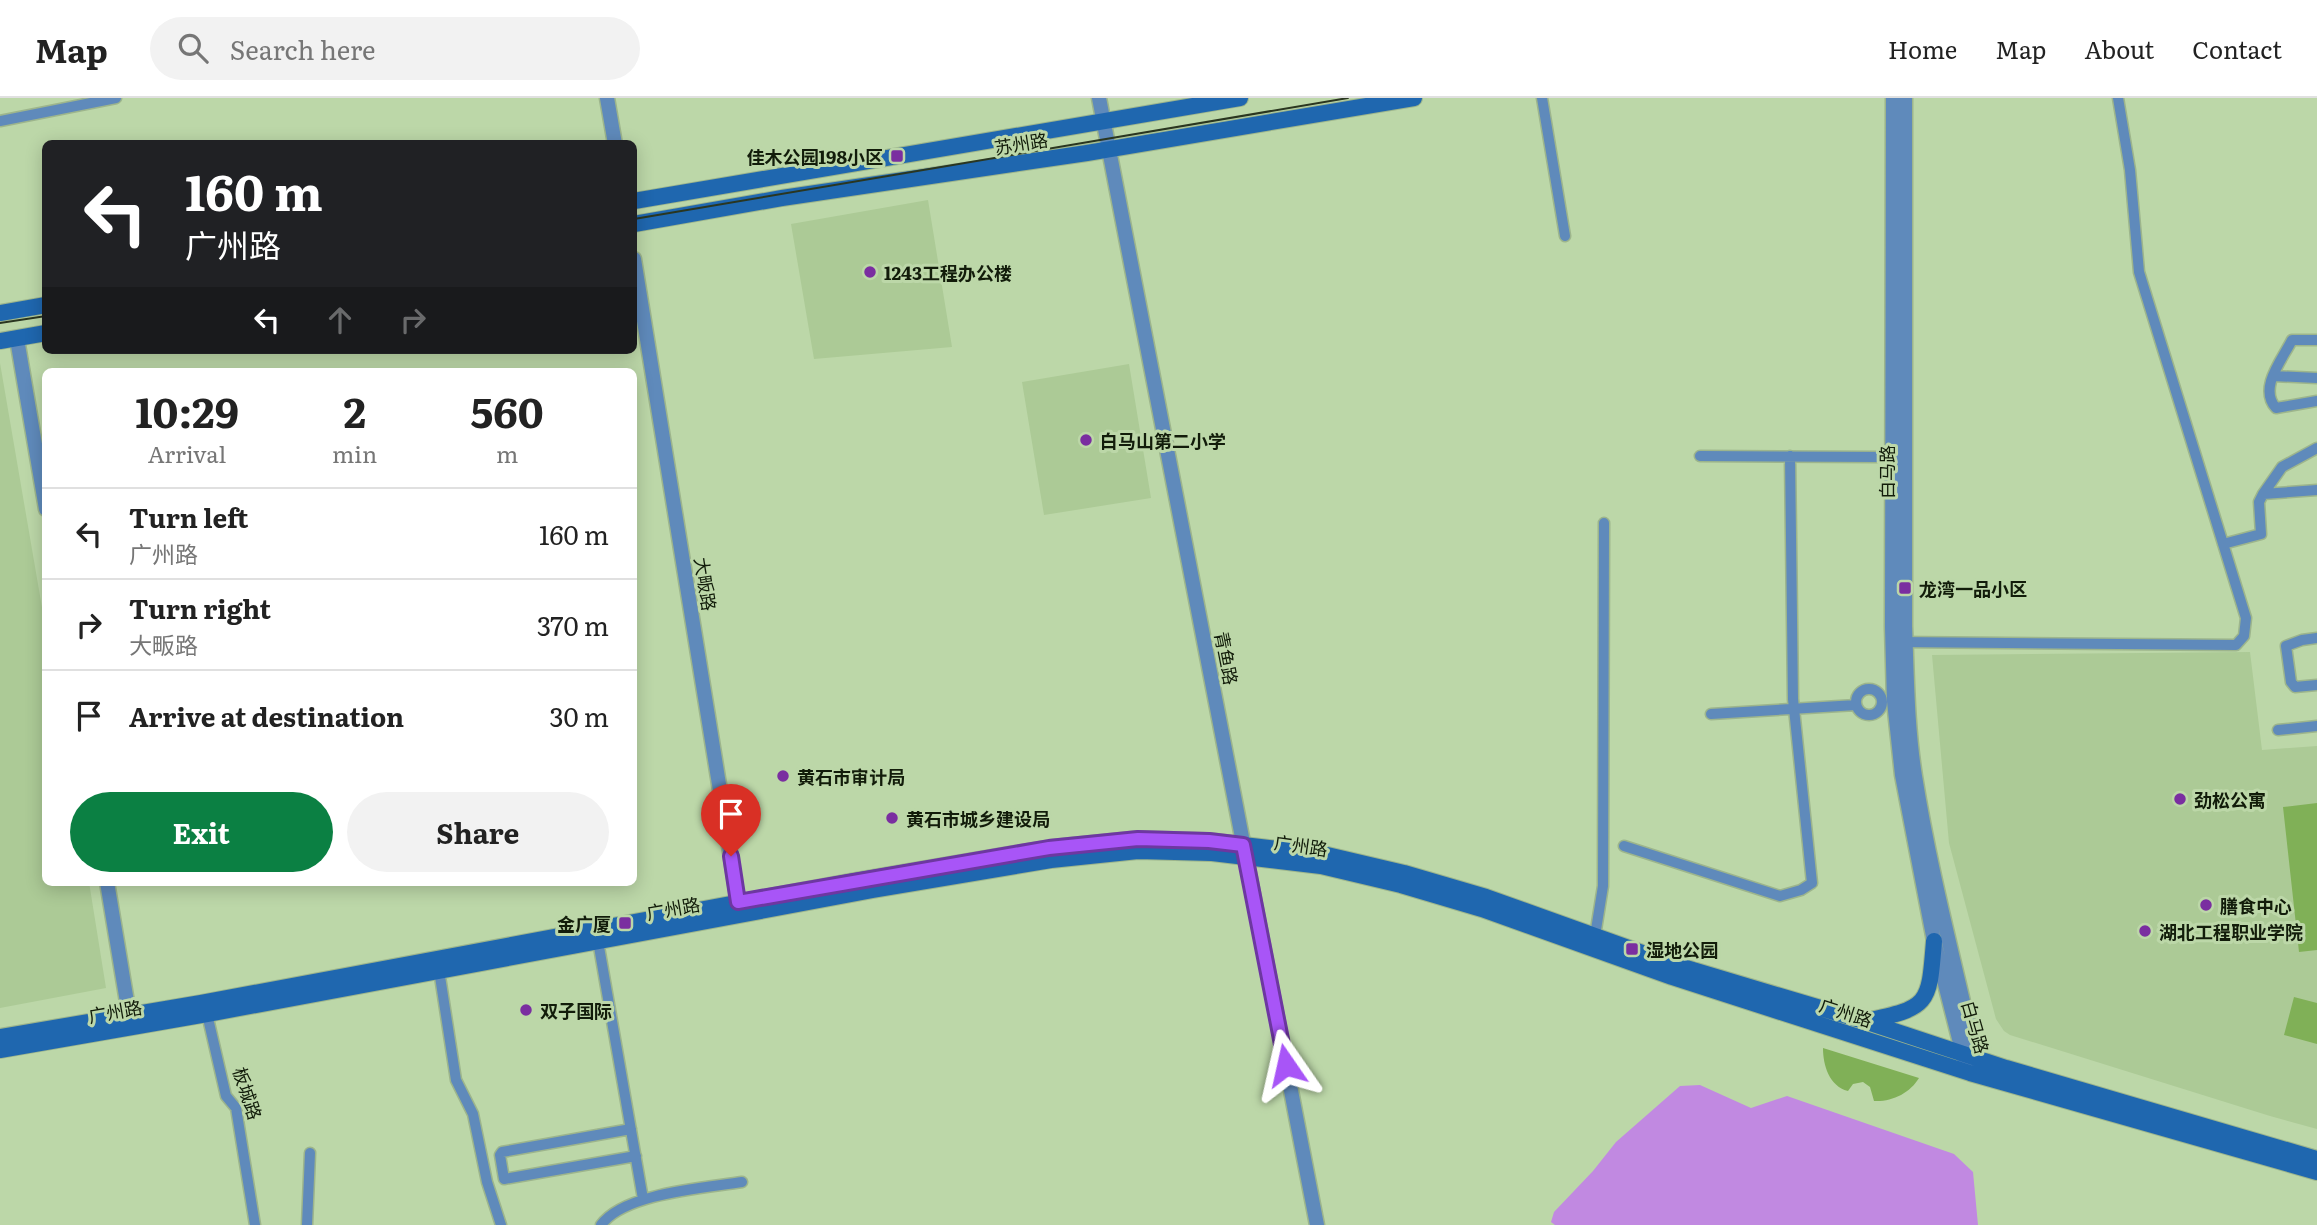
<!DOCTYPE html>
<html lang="en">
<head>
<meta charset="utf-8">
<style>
	:root { --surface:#fff; --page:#f2f2f2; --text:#222; --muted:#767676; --line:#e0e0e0; --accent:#0b8043 }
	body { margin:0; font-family:Literata,"Noto Sans SC",serif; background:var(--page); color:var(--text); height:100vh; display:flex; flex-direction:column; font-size:26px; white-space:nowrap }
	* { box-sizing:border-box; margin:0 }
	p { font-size:23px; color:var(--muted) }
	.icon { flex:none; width:38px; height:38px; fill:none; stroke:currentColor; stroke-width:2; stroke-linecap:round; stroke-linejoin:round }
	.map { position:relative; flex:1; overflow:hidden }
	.drawer { position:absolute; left:42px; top:270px; width:595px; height:518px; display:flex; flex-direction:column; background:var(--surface); border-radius:10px; box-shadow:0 4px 18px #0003 }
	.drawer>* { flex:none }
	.guide { position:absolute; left:42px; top:42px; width:595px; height:214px; border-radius:10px; box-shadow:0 4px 18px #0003; background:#202124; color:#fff; overflow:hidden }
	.pin { position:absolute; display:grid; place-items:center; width:60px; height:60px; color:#fff; margin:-72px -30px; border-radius:50% 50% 50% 0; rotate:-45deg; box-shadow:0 0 7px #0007 }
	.pin .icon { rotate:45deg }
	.me { position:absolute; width:77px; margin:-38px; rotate:349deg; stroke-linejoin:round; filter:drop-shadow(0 0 5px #0008) }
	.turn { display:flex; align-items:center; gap:24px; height:147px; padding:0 28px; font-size:32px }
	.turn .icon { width:91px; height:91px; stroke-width:2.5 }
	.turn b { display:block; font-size:49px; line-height:60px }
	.lanes { display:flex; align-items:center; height:66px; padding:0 28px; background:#0003; justify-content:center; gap:35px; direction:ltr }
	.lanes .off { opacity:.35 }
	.eta { display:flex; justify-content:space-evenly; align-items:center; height:119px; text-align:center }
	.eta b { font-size:42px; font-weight:700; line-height:49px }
	.primary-button { display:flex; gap:14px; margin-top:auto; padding:14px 28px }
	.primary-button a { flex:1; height:80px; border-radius:42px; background:var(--accent); color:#fff; font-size:28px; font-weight:700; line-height:80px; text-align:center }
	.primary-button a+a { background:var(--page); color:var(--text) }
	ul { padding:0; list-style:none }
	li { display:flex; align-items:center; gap:21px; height:91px; padding:0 28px; border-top:2px solid var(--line) }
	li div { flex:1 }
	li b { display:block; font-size:26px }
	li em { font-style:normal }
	header { display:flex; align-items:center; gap:42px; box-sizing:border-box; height:98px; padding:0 35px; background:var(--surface); border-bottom:2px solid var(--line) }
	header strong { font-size:33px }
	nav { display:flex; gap:38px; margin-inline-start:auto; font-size:24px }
	.search { width:490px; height:63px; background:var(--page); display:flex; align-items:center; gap:18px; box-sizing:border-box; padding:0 24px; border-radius:38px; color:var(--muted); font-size:26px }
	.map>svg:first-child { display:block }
	.built { fill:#acca96 }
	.green { fill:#80b057 }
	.water { fill:#c189e1 }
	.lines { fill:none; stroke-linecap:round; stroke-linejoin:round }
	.minor-casing { stroke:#9db58c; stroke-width:13 }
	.tertiary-casing { stroke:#9db58c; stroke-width:17 }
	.secondary-casing { stroke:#9db58c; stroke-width:18 }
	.minor { stroke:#5f8abb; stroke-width:10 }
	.tertiary { stroke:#5f8abb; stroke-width:14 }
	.secondary { stroke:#1f67af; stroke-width:16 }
	.tram { stroke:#2a3620; stroke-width:2 }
	.route-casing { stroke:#6d37a1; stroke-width:18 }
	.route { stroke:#a855f7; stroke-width:12 }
	.poi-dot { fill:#7a2ea0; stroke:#bcd7a8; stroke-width:2.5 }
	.labels { text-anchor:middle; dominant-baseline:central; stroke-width:6; stroke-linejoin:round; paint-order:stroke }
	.street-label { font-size:18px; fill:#121c0a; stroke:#bcd7a8 }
	.poi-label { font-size:18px; font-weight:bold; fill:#121c0a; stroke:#bcd7a8; text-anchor:start }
</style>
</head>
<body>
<header>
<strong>Map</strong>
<div class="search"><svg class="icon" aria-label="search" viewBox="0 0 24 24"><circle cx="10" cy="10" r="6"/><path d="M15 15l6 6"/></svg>Search here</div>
<nav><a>Home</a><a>Map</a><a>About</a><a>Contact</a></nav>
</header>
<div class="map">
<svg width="2317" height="1127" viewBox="0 0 2317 1127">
	<rect width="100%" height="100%" fill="#bcd7a8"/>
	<!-- built -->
	<path class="built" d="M928 102 952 249 814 261 791 126Z
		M0 265 45 527 46 784H89L106 890 0 910Z
		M1129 266 1151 400 1044 417 1022 284Z
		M2250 554 2262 652 2317 648V1031L2270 1018 2010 937 2004 933 1996 921 1949 745 1932 557Z"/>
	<!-- green -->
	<path class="green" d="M2317 705V852L2299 854 2283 709Z
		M2294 899 2317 905V946L2284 937Z
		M1823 950 1919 980C1910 995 1892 1004 1874 1003L1870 989 1863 984 1853 986 1848 993C1829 988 1823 967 1823 950Z"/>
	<!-- water -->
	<path class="water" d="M1700 987 1751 1010 1787 998 1954 1056 1973 1074 1978 1127H1555L1551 1124 1554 1114 1593 1073 1616 1044 1680 988Z"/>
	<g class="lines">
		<!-- minor casing -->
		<g class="minor-casing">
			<path id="minor" d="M1542 0 1565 138
				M0 23 116 0
				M2317 242H2292C2282 262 2258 290 2276 310L2317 303
				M2273 278 2317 280
				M1700 358 1882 359
				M2263 396 2282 369 2317 350
				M2223 446 2261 436 2259 404 2263 396 2317 392
				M2317 540 2302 542 2286 548 2291 584 2295 589 2317 587
				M1898 544 2236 547 2244 538 2246 520 2139 174 2130 72 2118 0
				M1856 604a13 13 0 1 1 26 0a13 13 0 1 1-26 0Z
				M1711 616 1856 607
				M2278 632 2317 628
				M1624 748 1780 798 1801 792 1812 785 1793 601 1790 358
				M1595 838 1603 788 1604 425
				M598 843 643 1101
				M439 872 456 982 473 1016 487 1084 501 1127
				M207 916 226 998 236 1010 255 1127
				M631 1031 502 1054 500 1057 504 1081 636 1058
				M307 1127 310 1055
				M601 1127C624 1095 705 1090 742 1084"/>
		</g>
		<!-- tertiary casing -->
		<g class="tertiary-casing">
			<path id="tertiary" d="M607 0 615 46
				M1099 0 1317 1127
				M1893 0 1892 529 1894 603 1902 677 1934 843 1965 964
				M1905 0V528C1907 578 1907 628 1915 678 1930 773 1955 866 1976 960L1973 967
				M634 161 740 816
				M17 241 46 411
				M107 784 131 928"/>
		</g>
		<!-- secondary casing -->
		<g class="secondary-casing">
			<path id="secondary" d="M634 103 1240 0
				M634 126 782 100 1087 55 1414 0
				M0 215 46 207
				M0 243 46 235
				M1865 923C1930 910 1929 906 1934 843
				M0 939 201 905 854 783 1049 750 1138 741 1209 743 1323 756 1404 775 1486 799 1676 867 1864 923 2006 970 2317 1061
				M0 952 207 916 873 792 1051 762 1138 753 1212 755 1321 768 1401 787 1482 811 1672 879 1970 975 2317 1074"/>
		</g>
		<!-- minor -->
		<use href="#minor" class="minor"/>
		<!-- tertiary -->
		<use href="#tertiary" class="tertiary"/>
		<!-- secondary -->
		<use href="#secondary" class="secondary"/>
		<!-- tram -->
		<path class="tram" d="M634 121 1348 0
			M0 225 46 218"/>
	</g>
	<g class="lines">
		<!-- route casing -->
		<g class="route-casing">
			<path id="route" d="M731 758 738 804 1049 750 1138 741 1209 743 1243 747 1286 967"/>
		</g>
		<!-- route -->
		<use href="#route" class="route"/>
	</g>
	<!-- markers -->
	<g class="poi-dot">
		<rect x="890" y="51" width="14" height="14" rx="3.5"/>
		<circle cx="870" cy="174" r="7"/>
		<circle cx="1086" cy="342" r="7"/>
		<rect x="1898" y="483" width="14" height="14" rx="3.5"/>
		<circle cx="783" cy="678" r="7"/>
		<circle cx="2180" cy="701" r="7"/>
		<circle cx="892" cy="720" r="7"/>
		<circle cx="2206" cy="807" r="7"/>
		<rect x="618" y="818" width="14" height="14" rx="3.5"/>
		<circle cx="2145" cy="833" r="7"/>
		<rect x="1625" y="844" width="14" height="14" rx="3.5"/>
		<circle cx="526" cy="912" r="7"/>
	</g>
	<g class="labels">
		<!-- street labels -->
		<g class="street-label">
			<text transform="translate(1021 45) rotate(-9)">苏州路</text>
			<text transform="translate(1886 374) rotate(-90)">白马路</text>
			<text transform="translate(706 486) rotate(81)">大畈路</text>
			<text transform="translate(1227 560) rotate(79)">青鱼路</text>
			<text transform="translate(1301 747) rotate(8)">广州路</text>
			<text transform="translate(673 810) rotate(-10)">广州路</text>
			<text transform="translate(115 913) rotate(-10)">广州路</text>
			<text transform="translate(1846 914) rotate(18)">广州路</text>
			<text transform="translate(1976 929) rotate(74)">白马路</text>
			<text transform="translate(248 995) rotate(72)">板城路</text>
		</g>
		<!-- poi labels -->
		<g class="poi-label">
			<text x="883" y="58" text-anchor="end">佳木公园198小区</text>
			<text x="884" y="174">1243工程办公楼</text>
			<text x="1100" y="342">白马山第二小学</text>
			<text x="1919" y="490">龙湾一品小区</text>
			<text x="797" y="678">黄石市审计局</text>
			<text x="2194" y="701">劲松公寓</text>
			<text x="906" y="720">黄石市城乡建设局</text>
			<text x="2220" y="807">膳食中心</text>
			<text x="611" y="825" text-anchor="end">金广厦</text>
			<text x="2159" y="833">湖北工程职业学院</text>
			<text x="1646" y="851">湿地公园</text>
			<text x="540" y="912">双子国际</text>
		</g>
	</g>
</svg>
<div class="pin" style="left:731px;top:758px;background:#d93025"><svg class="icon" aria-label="arrive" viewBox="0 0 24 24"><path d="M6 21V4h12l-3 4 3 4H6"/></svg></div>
<svg class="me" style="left:1286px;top:967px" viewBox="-20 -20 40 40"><path d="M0-17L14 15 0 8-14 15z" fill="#a855f7" stroke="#fff" stroke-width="4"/></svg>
<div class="guide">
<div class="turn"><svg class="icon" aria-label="left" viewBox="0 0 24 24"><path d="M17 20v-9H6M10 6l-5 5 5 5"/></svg><div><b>160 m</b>广州路</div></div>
<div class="lanes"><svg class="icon" aria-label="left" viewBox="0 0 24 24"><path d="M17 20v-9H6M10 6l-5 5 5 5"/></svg><svg class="icon off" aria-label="ahead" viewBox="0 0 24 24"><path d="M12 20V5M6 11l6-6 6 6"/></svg><svg class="icon off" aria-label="right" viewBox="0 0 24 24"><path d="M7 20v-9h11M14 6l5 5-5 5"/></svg></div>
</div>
<section class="drawer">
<div class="eta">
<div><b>10:29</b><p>Arrival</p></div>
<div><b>2</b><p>min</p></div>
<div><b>560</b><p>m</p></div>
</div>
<ul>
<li><svg class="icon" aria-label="left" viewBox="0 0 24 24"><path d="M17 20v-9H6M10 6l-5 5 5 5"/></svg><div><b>Turn left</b><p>广州路</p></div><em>160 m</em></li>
<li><svg class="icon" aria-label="right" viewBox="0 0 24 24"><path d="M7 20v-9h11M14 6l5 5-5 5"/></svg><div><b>Turn right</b><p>大畈路</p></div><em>370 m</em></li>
<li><svg class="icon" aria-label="arrive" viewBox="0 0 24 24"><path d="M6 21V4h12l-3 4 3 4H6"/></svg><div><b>Arrive at destination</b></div><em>30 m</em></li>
</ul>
<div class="primary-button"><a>Exit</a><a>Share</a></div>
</section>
</div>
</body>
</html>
